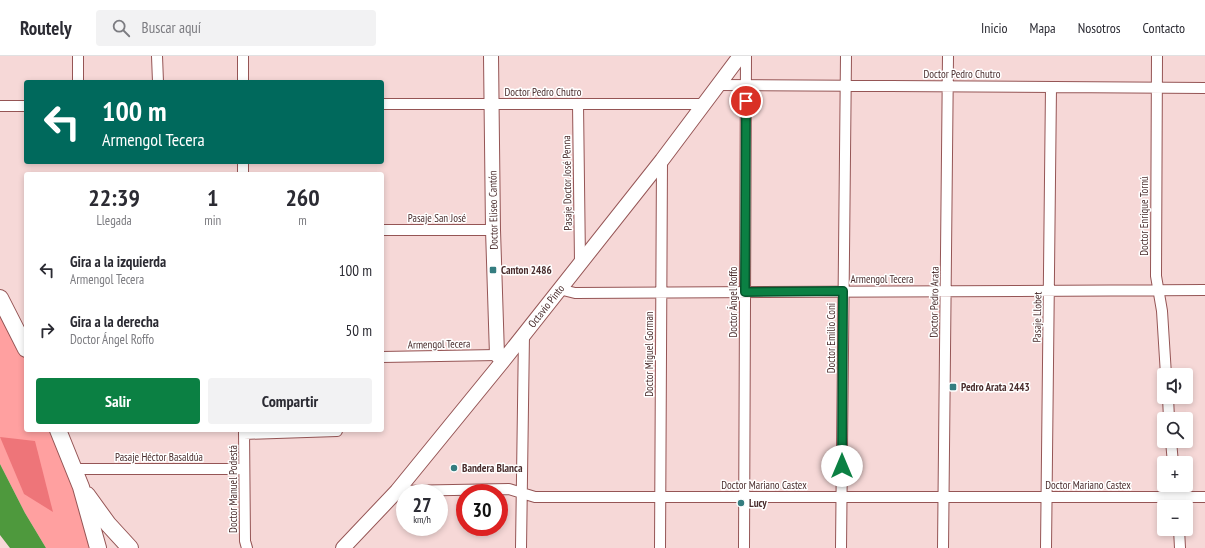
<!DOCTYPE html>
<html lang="es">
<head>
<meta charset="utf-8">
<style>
	:root { --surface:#fff; --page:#f2f2f3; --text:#2b2b33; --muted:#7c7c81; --line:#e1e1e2; --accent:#0b8043 }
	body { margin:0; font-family:"PT Sans Narrow",sans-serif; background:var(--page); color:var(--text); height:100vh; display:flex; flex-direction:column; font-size:15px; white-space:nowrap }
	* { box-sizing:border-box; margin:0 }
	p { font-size:13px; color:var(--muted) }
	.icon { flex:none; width:22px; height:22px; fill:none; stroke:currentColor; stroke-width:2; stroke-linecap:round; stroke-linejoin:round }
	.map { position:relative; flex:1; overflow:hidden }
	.panel { position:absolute; left:24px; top:116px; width:360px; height:260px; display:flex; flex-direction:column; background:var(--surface); border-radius:4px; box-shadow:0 2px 6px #0003 }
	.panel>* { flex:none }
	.hud { position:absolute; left:24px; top:24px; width:360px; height:84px; border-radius:4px; box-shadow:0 2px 6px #0003; background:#00695c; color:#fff; overflow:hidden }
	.fabs { position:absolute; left:1157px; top:312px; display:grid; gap:8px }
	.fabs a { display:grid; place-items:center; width:36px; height:36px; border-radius:4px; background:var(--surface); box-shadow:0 2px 6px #0003; font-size:20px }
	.speed { position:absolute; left:396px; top:428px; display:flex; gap:8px; font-size:20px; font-weight:700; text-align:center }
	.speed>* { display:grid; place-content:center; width:52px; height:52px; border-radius:50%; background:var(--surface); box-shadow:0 2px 6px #0003; line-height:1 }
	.speed small { font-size:10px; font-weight:400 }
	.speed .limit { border:6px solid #d22; background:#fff; color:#111 }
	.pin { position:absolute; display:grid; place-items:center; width:34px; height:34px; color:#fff; margin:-17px; border:2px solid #fff; border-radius:50%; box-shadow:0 1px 4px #0007 }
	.me { position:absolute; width:44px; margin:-22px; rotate:0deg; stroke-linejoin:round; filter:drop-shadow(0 0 3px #0008) }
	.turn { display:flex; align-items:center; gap:14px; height:84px; padding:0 12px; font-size:18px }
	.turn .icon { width:52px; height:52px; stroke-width:2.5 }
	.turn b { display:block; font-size:28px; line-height:34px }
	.eta { display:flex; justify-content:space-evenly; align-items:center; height:68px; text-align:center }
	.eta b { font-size:24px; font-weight:800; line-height:28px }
	.action { display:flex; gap:8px; margin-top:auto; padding:8px 12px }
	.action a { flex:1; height:46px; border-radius:4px; background:var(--accent); color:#fff; font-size:16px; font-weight:800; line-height:46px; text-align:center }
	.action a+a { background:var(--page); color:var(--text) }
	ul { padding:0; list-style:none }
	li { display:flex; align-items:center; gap:12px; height:60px; padding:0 12px }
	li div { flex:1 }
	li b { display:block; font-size:15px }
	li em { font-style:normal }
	header { display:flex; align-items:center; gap:24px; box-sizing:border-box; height:56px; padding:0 20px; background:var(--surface); border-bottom:1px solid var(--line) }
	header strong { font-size:19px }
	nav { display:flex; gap:22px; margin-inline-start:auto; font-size:14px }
	.search { width:280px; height:36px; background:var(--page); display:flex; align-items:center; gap:10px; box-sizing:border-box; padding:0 14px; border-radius:4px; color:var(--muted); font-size:15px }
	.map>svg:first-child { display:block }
	.green { fill:#ffa0a0 }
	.forest { fill:#ee7579 }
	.water { fill:#4e993d }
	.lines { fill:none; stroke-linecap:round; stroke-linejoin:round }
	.street-casing { stroke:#955555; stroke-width:12 }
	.secondary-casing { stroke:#955555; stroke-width:16 }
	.primary-casing { stroke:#955555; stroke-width:18 }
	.street { stroke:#fff; stroke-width:10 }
	.secondary { stroke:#fff; stroke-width:14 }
	.primary { stroke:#fff; stroke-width:16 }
	.route-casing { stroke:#07532c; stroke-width:10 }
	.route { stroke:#0b8043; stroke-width:7 }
	.poi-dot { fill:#347d80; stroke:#fff; stroke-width:1.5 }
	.labels { text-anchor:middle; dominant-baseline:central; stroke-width:3; stroke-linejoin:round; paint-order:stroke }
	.street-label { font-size:11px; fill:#4a2d2d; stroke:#fff }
	.poi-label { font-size:11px; font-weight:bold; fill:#4a2d2d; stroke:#fff; text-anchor:start }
</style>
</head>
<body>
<header>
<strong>Routely</strong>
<div class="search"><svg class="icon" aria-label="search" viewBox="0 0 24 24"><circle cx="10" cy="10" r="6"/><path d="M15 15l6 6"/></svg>Buscar aquí</div>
<nav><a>Inicio</a><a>Mapa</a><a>Nosotros</a><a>Contacto</a></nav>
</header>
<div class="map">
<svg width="1205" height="492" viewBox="0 0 1205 492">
	<rect width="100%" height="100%" fill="#f6d8d7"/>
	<!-- green -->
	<path class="green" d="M0 242 26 293V374H58L98 492H46L25 457 0 408Z"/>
	<!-- forest -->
	<path class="forest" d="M0 381 35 385 53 456 24 438Z"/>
	<!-- water -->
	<path class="water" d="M0 408 25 457 46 492H10L0 479Z"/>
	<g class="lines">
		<!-- street casing -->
		<g class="street-casing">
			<path id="street" d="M78 0V26
				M157 0 158 26
				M243 0V26
				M1157 0 1156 220 1162 255 1166 319
				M718 29 1205 32
				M382 48H704
				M578 48 580 206
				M0 50H26
				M243 106V118
				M382 174H493
				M559 233 575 237 1205 234
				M382 301 497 299
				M1168 341 1169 363
				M244 374 245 485 247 492
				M244 378 337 375
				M1171 385 1173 407
				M73 413H244
				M1175 429 1177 451
				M397 435 509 433 535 441H1205
				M1179 473 1180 492
				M521 492 524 278
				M660 492 662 104
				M744 492 746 0
				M841 492 846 0
				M943 492 948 0
				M1046 492 1051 31"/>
		</g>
		<!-- secondary casing -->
		<g class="secondary-casing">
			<path id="secondary" d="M491 0 493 174 497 299 503 305
				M343 492 397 435 503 305 662 104 740 0"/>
		</g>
		<!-- primary casing -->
		<g class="primary-casing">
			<path id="primary" d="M0 242 26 293
				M58 374 81 431 98 492
				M87 439 108 468 130 492"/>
		</g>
		<!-- street -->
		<use href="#street" class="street"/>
		<!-- secondary -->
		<use href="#secondary" class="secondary"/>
		<!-- primary -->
		<use href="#primary" class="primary"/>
	</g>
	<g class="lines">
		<!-- route casing -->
		<g class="route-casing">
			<path id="route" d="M746 45 745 236 843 235 842 410"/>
		</g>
		<!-- route -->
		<use href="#route" class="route"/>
	</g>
	<!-- markers -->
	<g class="poi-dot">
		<rect x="489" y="210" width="8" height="8" rx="2"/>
		<rect x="949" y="327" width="8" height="8" rx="2"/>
		<circle cx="454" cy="412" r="4"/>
		<circle cx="741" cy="447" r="4"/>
	</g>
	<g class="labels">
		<!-- street labels -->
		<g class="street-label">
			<text x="962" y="18">Doctor Pedro Chutro</text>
			<text x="543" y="36">Doctor Pedro Chutro</text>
			<text transform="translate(567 127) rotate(-91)">Pasaje Doctor José Penna</text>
			<text transform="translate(493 154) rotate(-91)">Doctor Eliseo Cantón</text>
			<text transform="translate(1144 160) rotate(-90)">Doctor Enrique Tornú</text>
			<text x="437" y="162">Pasaje San José</text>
			<text x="882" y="223">Armengol Tecera</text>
			<text transform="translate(733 246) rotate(-90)">Doctor Ángel Roffo</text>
			<text transform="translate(934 246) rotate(-89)">Doctor Pedro Arata</text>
			<text transform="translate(546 250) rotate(-52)">Octavio Pinto</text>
			<text transform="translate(1037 261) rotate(-89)">Pasaje Llobet</text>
			<text transform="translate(831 282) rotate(-90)">Doctor Emilio Coni</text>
			<text transform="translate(439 288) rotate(-1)">Armengol Tecera</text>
			<text transform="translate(649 298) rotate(-90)">Doctor Miguel Gorman</text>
			<text x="159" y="401">Pasaje Héctor Basaldúa</text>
			<text x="764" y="429">Doctor Mariano Castex</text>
			<text x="1088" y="429">Doctor Mariano Castex</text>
			<text transform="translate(233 433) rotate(-90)">Doctor Manuel Podestá</text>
		</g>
		<!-- poi labels -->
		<g class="poi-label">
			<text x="501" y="214">Canton 2486</text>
			<text x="961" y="331">Pedro Arata 2443</text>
			<text x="462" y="412">Bandera Blanca</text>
			<text x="749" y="447">Lucy</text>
		</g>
	</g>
</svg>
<div class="fabs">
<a><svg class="icon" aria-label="sound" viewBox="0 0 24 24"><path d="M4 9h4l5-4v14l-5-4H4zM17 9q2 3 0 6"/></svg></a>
<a><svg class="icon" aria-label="search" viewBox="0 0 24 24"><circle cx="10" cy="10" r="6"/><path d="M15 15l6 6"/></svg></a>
<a>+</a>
<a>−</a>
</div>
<div class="speed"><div>27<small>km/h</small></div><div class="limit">30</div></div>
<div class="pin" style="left:746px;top:45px;background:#d93025"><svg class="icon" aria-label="arrive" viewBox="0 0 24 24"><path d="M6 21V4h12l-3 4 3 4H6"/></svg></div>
<svg class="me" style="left:842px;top:410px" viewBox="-20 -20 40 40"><circle r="19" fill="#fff"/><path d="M0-13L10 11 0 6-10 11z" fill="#0b8043"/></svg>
<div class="hud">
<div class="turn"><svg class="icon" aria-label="left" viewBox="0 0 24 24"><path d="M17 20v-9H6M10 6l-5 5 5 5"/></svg><div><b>100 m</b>Armengol Tecera</div></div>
</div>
<section class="panel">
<div class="eta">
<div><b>22:39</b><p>Llegada</p></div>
<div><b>1</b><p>min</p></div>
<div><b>260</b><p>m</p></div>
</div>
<ul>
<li><svg class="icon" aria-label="left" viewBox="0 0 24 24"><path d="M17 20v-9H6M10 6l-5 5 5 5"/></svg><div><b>Gira a la izquierda</b><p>Armengol Tecera</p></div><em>100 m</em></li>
<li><svg class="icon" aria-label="right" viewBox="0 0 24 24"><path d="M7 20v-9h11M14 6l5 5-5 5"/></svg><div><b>Gira a la derecha</b><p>Doctor Ángel Roffo</p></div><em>50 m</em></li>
</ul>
<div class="action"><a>Salir</a><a>Compartir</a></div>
</section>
</div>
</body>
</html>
